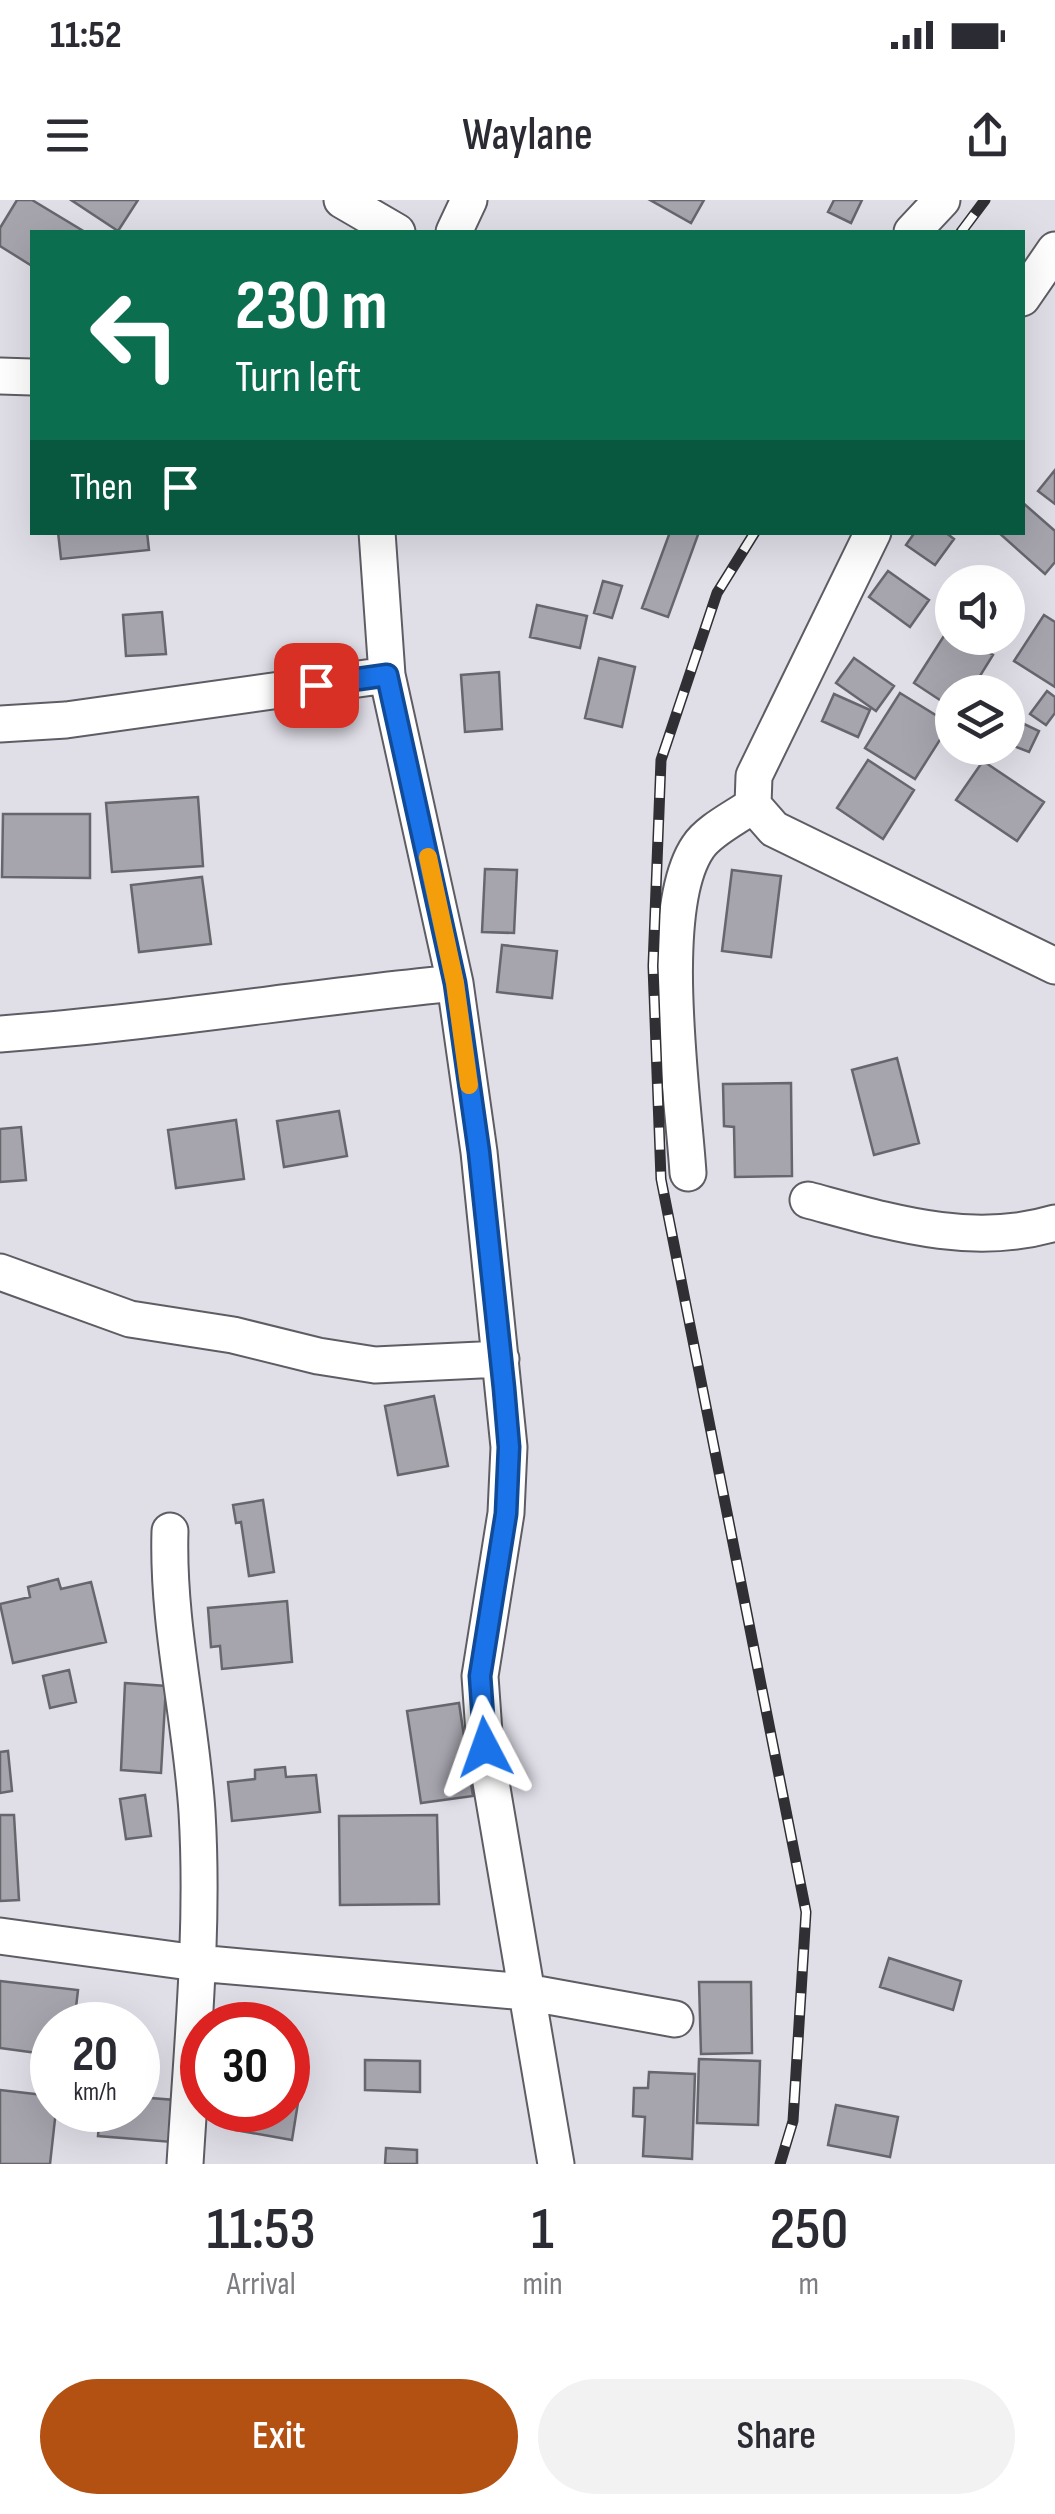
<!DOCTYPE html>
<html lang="en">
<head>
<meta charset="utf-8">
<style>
	:root { --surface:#fff; --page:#f2f2f3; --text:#2b2b33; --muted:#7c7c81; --accent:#b35112 }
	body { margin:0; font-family:"Sofia Sans Condensed",sans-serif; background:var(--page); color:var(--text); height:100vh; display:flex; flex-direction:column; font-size:38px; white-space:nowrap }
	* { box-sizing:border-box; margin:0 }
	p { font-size:32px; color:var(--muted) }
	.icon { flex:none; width:55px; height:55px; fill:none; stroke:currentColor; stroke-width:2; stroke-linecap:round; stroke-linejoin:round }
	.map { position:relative; height:1964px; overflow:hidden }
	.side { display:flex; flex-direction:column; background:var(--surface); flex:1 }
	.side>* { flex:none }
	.banner { position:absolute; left:30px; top:30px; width:995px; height:305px; border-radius:0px; box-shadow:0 10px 40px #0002; background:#0b6e4f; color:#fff; overflow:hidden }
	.buttons { position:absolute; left:935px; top:365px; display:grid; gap:20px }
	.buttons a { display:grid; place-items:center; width:90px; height:90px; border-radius:50%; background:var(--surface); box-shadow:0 10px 40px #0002; font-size:50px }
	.speed { position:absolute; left:30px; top:1802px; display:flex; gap:20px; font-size:50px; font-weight:700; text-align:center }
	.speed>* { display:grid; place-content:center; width:130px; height:130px; border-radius:50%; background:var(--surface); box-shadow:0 10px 40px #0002; line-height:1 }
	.speed small { font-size:25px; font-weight:400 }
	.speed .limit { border:15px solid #d22; background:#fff; color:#111 }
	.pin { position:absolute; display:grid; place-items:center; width:85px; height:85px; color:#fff; margin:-42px; border-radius:20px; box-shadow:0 5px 15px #0006 }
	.me { position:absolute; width:110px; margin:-55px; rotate:356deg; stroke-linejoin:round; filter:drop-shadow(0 0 8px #0008) }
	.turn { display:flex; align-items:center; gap:35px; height:210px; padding:0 40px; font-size:45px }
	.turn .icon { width:130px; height:130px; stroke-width:2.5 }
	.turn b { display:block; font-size:70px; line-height:85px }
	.then { display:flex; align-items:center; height:95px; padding:0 40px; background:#0003; gap:20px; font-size:38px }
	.eta { display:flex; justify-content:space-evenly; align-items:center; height:170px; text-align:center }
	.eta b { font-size:60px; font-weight:600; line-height:70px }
	.primary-button { display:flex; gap:20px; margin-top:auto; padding:20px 40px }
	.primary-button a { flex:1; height:115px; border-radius:60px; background:var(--accent); color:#fff; font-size:40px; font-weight:600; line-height:115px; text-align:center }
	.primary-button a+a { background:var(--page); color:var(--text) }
	.status { display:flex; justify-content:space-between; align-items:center; height:70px; padding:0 50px; background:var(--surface); direction:ltr }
	.status svg { height:28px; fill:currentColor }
	header { display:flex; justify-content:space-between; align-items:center; height:130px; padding:0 40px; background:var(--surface); font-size:45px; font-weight:600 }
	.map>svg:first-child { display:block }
	.building { fill:#a6a5ae; stroke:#66666d; stroke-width:2.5 }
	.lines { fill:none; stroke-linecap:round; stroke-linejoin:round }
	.minor-casing { stroke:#5e5d64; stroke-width:39 }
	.minor { stroke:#fff; stroke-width:35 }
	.rail-casing { stroke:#302f33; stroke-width:11 }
	.rail { stroke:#fff; stroke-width:8; stroke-dasharray:22; stroke-linecap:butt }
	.route-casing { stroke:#114b97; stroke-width:25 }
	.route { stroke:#1a73e8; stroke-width:18 }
	.slow { stroke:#f59e0b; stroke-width:18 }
</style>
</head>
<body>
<div class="status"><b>11:52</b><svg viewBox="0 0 49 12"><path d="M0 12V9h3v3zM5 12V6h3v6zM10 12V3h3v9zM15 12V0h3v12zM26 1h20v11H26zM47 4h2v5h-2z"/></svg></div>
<header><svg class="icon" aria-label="menu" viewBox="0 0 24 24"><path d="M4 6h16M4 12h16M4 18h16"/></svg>Waylane<svg class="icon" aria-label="share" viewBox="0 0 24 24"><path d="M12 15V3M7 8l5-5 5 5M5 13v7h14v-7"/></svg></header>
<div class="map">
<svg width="1055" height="1964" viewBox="0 0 1055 1964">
	<rect width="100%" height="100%" fill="#e0dfe8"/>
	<!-- building -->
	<path class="building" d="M17 0H32L85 32H32V66L0 46V28Z
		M71 0H138L118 31Z
		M650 0H704L691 23Z
		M834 0H862L851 23 828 12Z
		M1055 270V304L1038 291Z
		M1022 302 1055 331V362L1045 374 998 332H1022Z
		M58 332H147L149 350 61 359Z
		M670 332H699L668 417 642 408Z
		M915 332H945L954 339 935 365 906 345Z
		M888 371 929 400 910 427 869 397Z
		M603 381 622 386 612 418 594 413Z
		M537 405 587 416 580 448 530 437Z
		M162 412 166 454 126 456 123 415Z
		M1044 415 1055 422V487L1014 461Z
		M949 428 952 438H964L993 455 970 492H952V508L914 483Z
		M599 458 635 467 622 527 585 518Z
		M854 458 894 486 876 511 836 483Z
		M499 472 502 529 465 532 461 475Z
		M1047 491 1055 497V513L1046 525 1030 514Z
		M900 493 950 524 915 579 865 548Z
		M834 494 870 510 858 537 822 521Z
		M1024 524 1039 531 1029 552 1014 546Z
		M868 560 914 590 883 639 837 608Z
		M983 561 1044 602 1017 641 956 600Z
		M198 597 203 666 112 672 106 603Z
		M3 614H90V678L2 677Z
		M485 669 517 670 514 733 482 732Z
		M732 670 781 676 771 757 722 751Z
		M202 677 211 744 139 752 131 685Z
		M502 745 557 751 552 798 497 792Z
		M897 858 919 943 874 955 852 870Z
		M791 883 792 976 735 977 734 927 724 926 723 884Z
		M339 911 347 956 284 967 277 921Z
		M236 920 244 979 176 988 168 930Z
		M21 927 26 980 0 982V929Z
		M434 1196 448 1266 398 1275 385 1206Z
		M263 1300 274 1372 249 1376 241 1322 236 1323 233 1305Z
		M58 1379 61 1389 91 1382 106 1442 13 1463 0 1404 30 1397 28 1387Z
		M287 1401 292 1462 222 1469 220 1446 211 1447 208 1408Z
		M69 1470 76 1502 50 1508 43 1476Z
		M125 1483 166 1486 161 1573 121 1570Z
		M459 1503 473 1596 421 1603 407 1511Z
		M8 1551 12 1591 0 1593V1552Z
		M285 1567 286 1577 316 1575 320 1612 232 1621 228 1582 255 1579V1570Z
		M145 1595 151 1636 126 1639 120 1599Z
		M0 1615H14L19 1700 0 1701Z
		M437 1615 439 1704 340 1705 339 1616Z
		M889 1758 961 1781 953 1810 880 1787Z
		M0 1781 78 1790 74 1825H52V1855L0 1848Z
		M699 1782H751L752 1853 701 1854Z
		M699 1859 760 1861 758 1925 697 1923Z
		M365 1860 420 1861V1892L365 1890Z
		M649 1872 695 1874 692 1959 643 1956 645 1917 633 1916 634 1888H648Z
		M288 1881 301 1884 292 1940 235 1930 238 1910H288Z
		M0 1890 52 1896 56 1910 50 1964H0Z
		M138 1897 175 1900 172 1942 98 1936 100 1910H138Z
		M836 1905 898 1917 890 1957 828 1945Z
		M386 1948 417 1950V1964H385Z"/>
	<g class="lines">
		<!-- minor casing -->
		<g class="minor-casing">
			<path id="minor" d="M342 0 397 32
				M454 32 469 0
				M912 32 942 0
				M1022 98 1055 50
				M0 176 32 177
				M377 332 387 475 455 783 479 952 509 1247 506 1313 480 1476 485 1547 556 1964
				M873 332 754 576 753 605 774 629 1055 766
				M0 524 66 520 387 475
				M0 834C152 823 303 798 455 783
				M688 973C683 895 655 710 698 647 709 630 737 617 753 605
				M808 1000C890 1022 971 1048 1055 1023
				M0 1072 130 1119 233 1135 318 1156 375 1165 501 1159
				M170 1331C167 1425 191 1518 197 1612 204 1729 192 1847 185 1964
				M0 1736 197 1763 526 1792 675 1819"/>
		</g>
		<!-- minor -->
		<use href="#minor" class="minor"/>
		<!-- rail casing -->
		<g class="rail-casing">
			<path id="rail" d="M961 32 985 0
				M755 332 717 393 661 560 653 766 661 979 806 1712 793 1921 780 1964"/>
		</g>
		<!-- rail -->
		<use href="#rail" class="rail"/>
	</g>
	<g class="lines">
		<!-- route casing -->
		<g class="route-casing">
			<path id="route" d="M316 485 387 475 455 783 479 952 504 1188 509 1247 506 1314 480 1476 485 1547"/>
		</g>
		<!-- route -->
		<use href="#route" class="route"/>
		<!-- slow -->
		<path class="slow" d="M428 657 455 783 469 885"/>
	</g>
</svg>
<div class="buttons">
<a><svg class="icon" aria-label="sound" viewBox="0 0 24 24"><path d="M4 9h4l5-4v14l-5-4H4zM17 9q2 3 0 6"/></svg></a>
<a><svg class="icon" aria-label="layers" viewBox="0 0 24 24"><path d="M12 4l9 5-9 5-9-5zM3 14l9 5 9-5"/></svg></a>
</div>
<div class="speed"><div>20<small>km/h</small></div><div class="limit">30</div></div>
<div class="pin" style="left:316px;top:485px;background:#d93025"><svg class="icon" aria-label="arrive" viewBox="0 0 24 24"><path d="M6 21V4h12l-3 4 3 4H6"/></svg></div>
<svg class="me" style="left:485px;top:1547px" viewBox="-20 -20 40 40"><path d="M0-17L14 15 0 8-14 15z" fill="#1a73e8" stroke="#fff" stroke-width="4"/></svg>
<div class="banner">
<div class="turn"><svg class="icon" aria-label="left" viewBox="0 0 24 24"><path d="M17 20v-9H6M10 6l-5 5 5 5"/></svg><div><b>230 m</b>Turn left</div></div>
<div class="then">Then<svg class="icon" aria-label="arrive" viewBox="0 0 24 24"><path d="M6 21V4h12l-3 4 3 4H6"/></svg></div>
</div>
</div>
<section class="side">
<div class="eta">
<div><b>11:53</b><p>Arrival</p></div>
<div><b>1</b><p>min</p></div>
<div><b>250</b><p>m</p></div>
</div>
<div class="primary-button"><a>Exit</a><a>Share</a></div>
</section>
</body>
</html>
